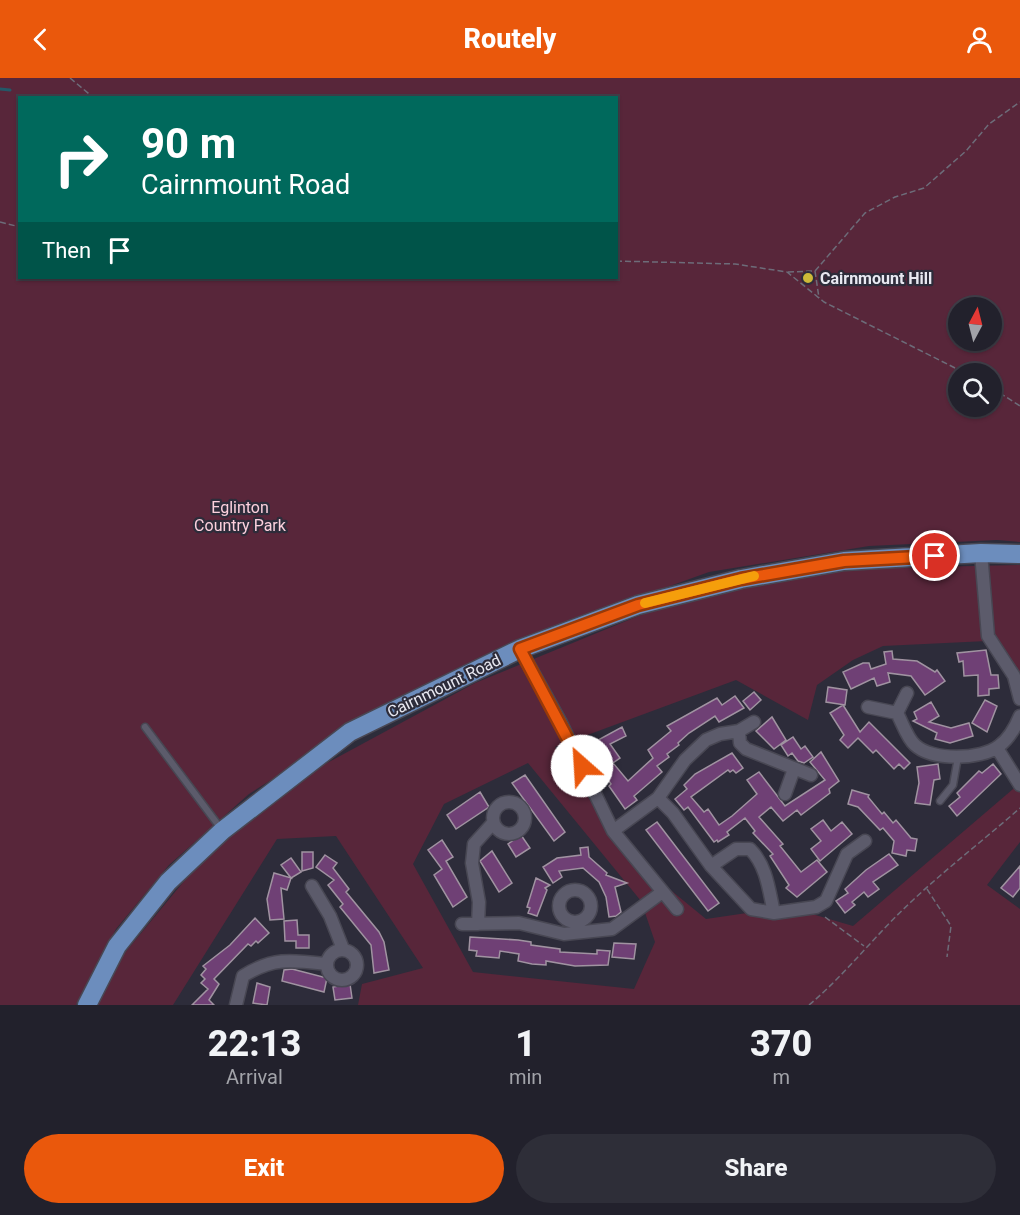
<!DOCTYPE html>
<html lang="en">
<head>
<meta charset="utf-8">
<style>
	:root { --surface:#22212c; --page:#2e2e38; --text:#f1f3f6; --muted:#a2a3a9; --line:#3f3e48; --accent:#ea580c }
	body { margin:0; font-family:Roboto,sans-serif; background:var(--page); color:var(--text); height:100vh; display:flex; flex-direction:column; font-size:22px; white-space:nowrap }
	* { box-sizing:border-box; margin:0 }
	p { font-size:20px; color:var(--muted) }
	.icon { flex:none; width:33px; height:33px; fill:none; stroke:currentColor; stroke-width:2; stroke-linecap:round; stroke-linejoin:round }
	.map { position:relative; height:927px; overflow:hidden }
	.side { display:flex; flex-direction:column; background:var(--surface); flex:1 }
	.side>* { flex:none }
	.hud { position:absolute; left:18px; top:18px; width:600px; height:183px; border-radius:0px; box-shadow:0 2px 4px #0004,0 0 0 2px var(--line); background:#00695c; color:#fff; overflow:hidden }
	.needle { width:39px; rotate:7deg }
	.controls { position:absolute; left:948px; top:219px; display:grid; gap:12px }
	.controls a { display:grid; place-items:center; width:54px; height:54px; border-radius:50%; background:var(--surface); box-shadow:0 2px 4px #0004,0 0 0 2px var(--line); font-size:30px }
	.pin { position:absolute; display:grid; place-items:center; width:51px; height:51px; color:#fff; margin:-26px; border:3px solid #fff; border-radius:50%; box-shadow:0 2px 6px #0007 }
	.me { position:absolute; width:66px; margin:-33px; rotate:334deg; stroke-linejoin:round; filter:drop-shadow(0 0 4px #0008) }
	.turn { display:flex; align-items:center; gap:21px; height:126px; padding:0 24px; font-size:27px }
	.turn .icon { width:78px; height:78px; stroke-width:2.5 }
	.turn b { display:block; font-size:42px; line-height:51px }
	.then { display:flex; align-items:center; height:57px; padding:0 24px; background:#0003; gap:12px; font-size:22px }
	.eta { display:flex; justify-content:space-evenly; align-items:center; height:102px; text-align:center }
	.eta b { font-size:36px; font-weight:800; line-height:42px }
	.primary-button { display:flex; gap:12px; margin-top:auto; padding:12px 24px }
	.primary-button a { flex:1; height:69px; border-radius:36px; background:var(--accent); color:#fff; font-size:24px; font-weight:800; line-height:69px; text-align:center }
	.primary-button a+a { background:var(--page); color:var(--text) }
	header { display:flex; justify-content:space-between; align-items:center; height:78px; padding:0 24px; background:var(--accent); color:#fff; font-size:27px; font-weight:800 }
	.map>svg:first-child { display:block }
	.green { fill:#58263a; fill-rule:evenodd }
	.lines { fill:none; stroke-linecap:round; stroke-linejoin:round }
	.stream { stroke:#245868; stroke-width:3 }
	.building { fill:#6f4075; stroke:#a093a1; stroke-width:1.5 }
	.lane-casing { stroke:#484753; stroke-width:9 }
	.street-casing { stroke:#484753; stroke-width:15 }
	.primary-casing { stroke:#484753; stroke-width:21 }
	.path { stroke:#6d6c79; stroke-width:1.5; stroke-dasharray:6 3; stroke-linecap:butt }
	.lane { stroke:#5c5b6b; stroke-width:6 }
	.street { stroke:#5c5b6b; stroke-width:12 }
	.primary { stroke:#6c8dbd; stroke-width:18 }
	.route-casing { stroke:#983908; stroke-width:15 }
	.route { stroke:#ea580c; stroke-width:10 }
	.slow { stroke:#f59e0b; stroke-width:10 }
	.poi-dot { fill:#cdb938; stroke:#2d2c3a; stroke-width:2 }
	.labels { text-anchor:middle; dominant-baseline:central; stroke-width:4.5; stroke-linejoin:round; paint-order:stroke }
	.poi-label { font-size:16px; font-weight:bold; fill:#e8e8f1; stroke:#2d2c3a; text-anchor:start }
	.park-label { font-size:16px; fill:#fcd0dd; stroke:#2d2c3a }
	.street-label { font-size:16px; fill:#e8e8f1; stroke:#2d2c3a }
</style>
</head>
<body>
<header><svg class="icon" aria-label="back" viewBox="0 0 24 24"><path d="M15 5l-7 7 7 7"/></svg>Routely<svg class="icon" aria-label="person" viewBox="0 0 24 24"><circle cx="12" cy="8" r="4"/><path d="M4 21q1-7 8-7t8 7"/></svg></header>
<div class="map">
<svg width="1020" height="927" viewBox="0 0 1020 927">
	<rect width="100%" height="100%" fill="#2d2c3a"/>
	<!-- green -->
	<path class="green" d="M0 0H1020V464L997 462 869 468 709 494 506 567 387 629 249 716 169 787 116 851 76 927H0ZM20 20H616V200H20ZM958 230H992V262H958ZM958 296H992V328H958Z
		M1020 487V598L987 563 883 568 853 582 817 607 808 642 736 602 555 669 624 774 706 841 788 829 853 848 1020 705V764L987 807 1020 831V927H358L362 906 423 890 336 758 277 761 173 927H97L113 889 199 785 303 698 475 605 670 525 839 491ZM528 685 641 823 655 864 634 911 473 894 413 786 444 726Z"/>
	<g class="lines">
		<!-- stream -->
		<path class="stream" d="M0 11 10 12"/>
	</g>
	<!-- building -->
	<path class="building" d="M986 572 991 597H998L999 610 989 611V617L978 618V597L964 598 963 583 959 584 957 575Z
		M892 573 893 581 917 583 935 594 937 592 945 603 925 617 911 598 888 595 890 604 877 608 874 600 851 611 843 594 863 585H869L871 591 886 586 884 574Z
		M828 609 847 612 845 627 826 624Z
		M754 614 761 622 750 632 743 623Z
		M735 618 744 630 719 644 715 638 689 655 678 665 679 667 667 676 669 679 657 688 662 694 634 718 637 722 625 731 609 708 611 706 595 682 598 679 589 667 622 649 626 658 610 666 620 680 613 685 628 703 653 680 648 672 671 653 667 648 717 620 722 627Z
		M985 622 997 628 987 654 972 645Z
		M931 624 939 638 929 644 951 650 969 645 973 658 950 665 935 661 937 655 913 643 917 641 914 634Z
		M843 627 860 654 869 644 910 685 904 691 899 686 894 691 876 672 873 675 858 660 848 670 840 662 844 657 830 635Z
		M772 639 786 662 774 671 756 653Z
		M793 659 801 671 805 668 813 679 804 685 798 683 792 675 788 678 781 667Z
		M821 674 839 703 829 711 830 715 801 737 797 732 783 743 771 729 759 739 783 766 780 768 801 794 817 782 827 794 797 819 786 810 789 807 770 778 773 776 753 755 755 753 745 740 727 754 729 757 718 764 717 762 714 764 688 729 684 732 675 721 687 711 684 707 695 696 732 675 743 690 736 695 733 692 730 694 728 692 691 719 704 734 708 731 719 747 732 738 757 716 747 702 759 694 785 728 825 702 810 684Z
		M938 686 940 701 934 702 930 727 915 725 919 705 917 689Z
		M993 686 1001 696 957 738 949 728 960 719 957 715 979 693 982 695Z
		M525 697 565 754 554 763 512 705Z
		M852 712 869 717 868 719 882 736 884 734 893 745 896 742 911 760 917 761 915 773 907 772 906 778 892 775 894 763 883 750 880 752 858 729 848 726Z
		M480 714 489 729 456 751 447 737Z
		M823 742 831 753 842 744 852 756 820 783 811 771 821 763 811 751Z
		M657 744 719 825 708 833 646 752Z
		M521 757 530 770 516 779 508 766Z
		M442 762 453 779 446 783 467 819 453 829 434 797 442 791 428 772Z
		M588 769 589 779 607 795 606 797 627 805 615 809 621 834 616 838 609 839 606 819 599 804 583 790 559 793 562 799 553 805 543 789 557 780 581 777 580 770Z
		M492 773 512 805 499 814 480 783Z
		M302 774H313V790L302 793Z
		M889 776 898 787 873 804 879 811 868 819 864 814 852 824 855 827 845 835 836 823 848 815 845 811 866 792Z
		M325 777 337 785 333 790 349 811 346 814 379 854 384 864 389 892 374 895 371 867 340 829 343 826 328 807 334 802 316 789Z
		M291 780 301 794 291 800 287 812 281 810 284 841 270 842 267 821 274 795 291 800 281 787Z
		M1020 788V810L1013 819 1001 810Z
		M536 800 550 807 545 810 547 812 537 838 528 835 530 830 527 829Z
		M255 840 269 855 258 865 256 863 251 868 248 866 214 901 219 906 209 922 214 927H192L208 911 201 905 205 901 201 897 206 891 203 888 230 867Z
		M297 842 298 857H309V870H296V863H285L284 843Z
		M470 859 518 862 531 864V867L560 871V874L597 876V872L610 873 608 887 575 888 546 883V887L532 886 518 883 519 876 500 873 499 880 476 878 477 873 469 872Z
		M614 865 636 866 634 881 612 879Z
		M292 891 327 900 324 914 282 903 284 892Z
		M257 905 270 909 267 927 253 925Z
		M350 906 352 920 335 922 333 909Z"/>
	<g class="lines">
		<!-- lane casing -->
		<g class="lane-casing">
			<path id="lane" d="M145 649 222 752
				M940 723 953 707 958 679"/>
		</g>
		<!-- street casing -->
		<g class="street-casing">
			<path id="street" d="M981 475 988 558 1014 598 1020 621
				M520 571 561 645 613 753 677 831
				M907 615 897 635C902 644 907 660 915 667 932 683 981 682 999 668 1009 661 1015 650 1020 638
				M868 629 897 635
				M739 653 740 665 746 671 811 697
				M997 670 1020 707
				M785 716 794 691
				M658 720 673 735 711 788 751 831 774 835 816 829 826 823 847 776 865 763
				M493 740a16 16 0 1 1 32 0a16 16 0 1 1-32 0Z
				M613 753 658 720 685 682 706 662 720 656 739 653 754 644
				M711 788 736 771H750C767 788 769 813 774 835
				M312 808 330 838 343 871
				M559 828a16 16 0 1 1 32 0a16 16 0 1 1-32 0Z
				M462 846 519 845 564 856 612 851 661 815
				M478 846 479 824 472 785 474 766 493 745
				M327 887a15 15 0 1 1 30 0a15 15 0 1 1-30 0Z
				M236 927 243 898C273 879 292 882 326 886"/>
		</g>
		<!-- primary casing -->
		<g class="primary-casing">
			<path id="primary" d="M87 927 117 868 168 804 222 753 350 654 520 571 638 527 741 501 844 483 981 475 1020 476"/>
		</g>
		<!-- path -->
		<path class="path" d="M70 0 94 20
			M0 144 20 149
			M616 183 735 186 787 194 824 224 967 296
			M815 193 865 135 895 119 924 110 966 73 989 46 1020 24
			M788 194 815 193 819 220
			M992 310 1020 328
			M927 811 951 848 947 879
			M825 839 864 868
			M809 927C846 896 876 856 912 823 947 790 985 761 1020 730"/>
		<!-- lane -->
		<use href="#lane" class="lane"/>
		<!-- street -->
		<use href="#street" class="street"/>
		<!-- primary -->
		<use href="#primary" class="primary"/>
	</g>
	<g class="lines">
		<!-- route casing -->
		<g class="route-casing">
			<path id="route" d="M582 688 520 571 638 527 741 501 844 483 935 478"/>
		</g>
		<!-- route -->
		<use href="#route" class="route"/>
		<!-- slow -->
		<path class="slow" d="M645 525 754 498"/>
	</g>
	<!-- markers -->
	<circle class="poi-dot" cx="808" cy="200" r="6"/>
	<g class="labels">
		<!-- poi labels -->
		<g class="poi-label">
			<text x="820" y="200">Cairnmount Hill</text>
		</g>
		<!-- park labels -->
		<g class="park-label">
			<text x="240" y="429">Eglinton<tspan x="240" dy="18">Country Park</tspan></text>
		</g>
		<!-- street labels -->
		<g class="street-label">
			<text transform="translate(444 608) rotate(-26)">Cairnmount Road</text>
		</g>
	</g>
</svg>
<div class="controls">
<a><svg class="needle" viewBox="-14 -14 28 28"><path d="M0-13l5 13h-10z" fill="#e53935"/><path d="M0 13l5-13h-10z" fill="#a2a3a9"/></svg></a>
<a><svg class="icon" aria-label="search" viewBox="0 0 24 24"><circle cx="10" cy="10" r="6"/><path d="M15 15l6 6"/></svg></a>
</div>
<div class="pin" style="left:935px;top:478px;background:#d93025"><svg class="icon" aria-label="arrive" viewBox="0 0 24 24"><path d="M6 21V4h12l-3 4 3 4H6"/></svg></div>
<svg class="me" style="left:582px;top:688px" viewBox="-20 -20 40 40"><circle r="19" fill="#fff"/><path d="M0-13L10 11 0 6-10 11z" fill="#ea580c"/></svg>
<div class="hud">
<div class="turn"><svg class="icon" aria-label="right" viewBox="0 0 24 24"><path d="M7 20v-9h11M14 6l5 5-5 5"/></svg><div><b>90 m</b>Cairnmount Road</div></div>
<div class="then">Then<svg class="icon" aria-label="arrive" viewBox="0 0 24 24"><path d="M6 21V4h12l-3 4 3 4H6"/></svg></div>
</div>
</div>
<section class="side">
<div class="eta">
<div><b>22:13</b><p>Arrival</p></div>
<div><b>1</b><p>min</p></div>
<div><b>370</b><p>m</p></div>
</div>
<div class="primary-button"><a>Exit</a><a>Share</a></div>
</section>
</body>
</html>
